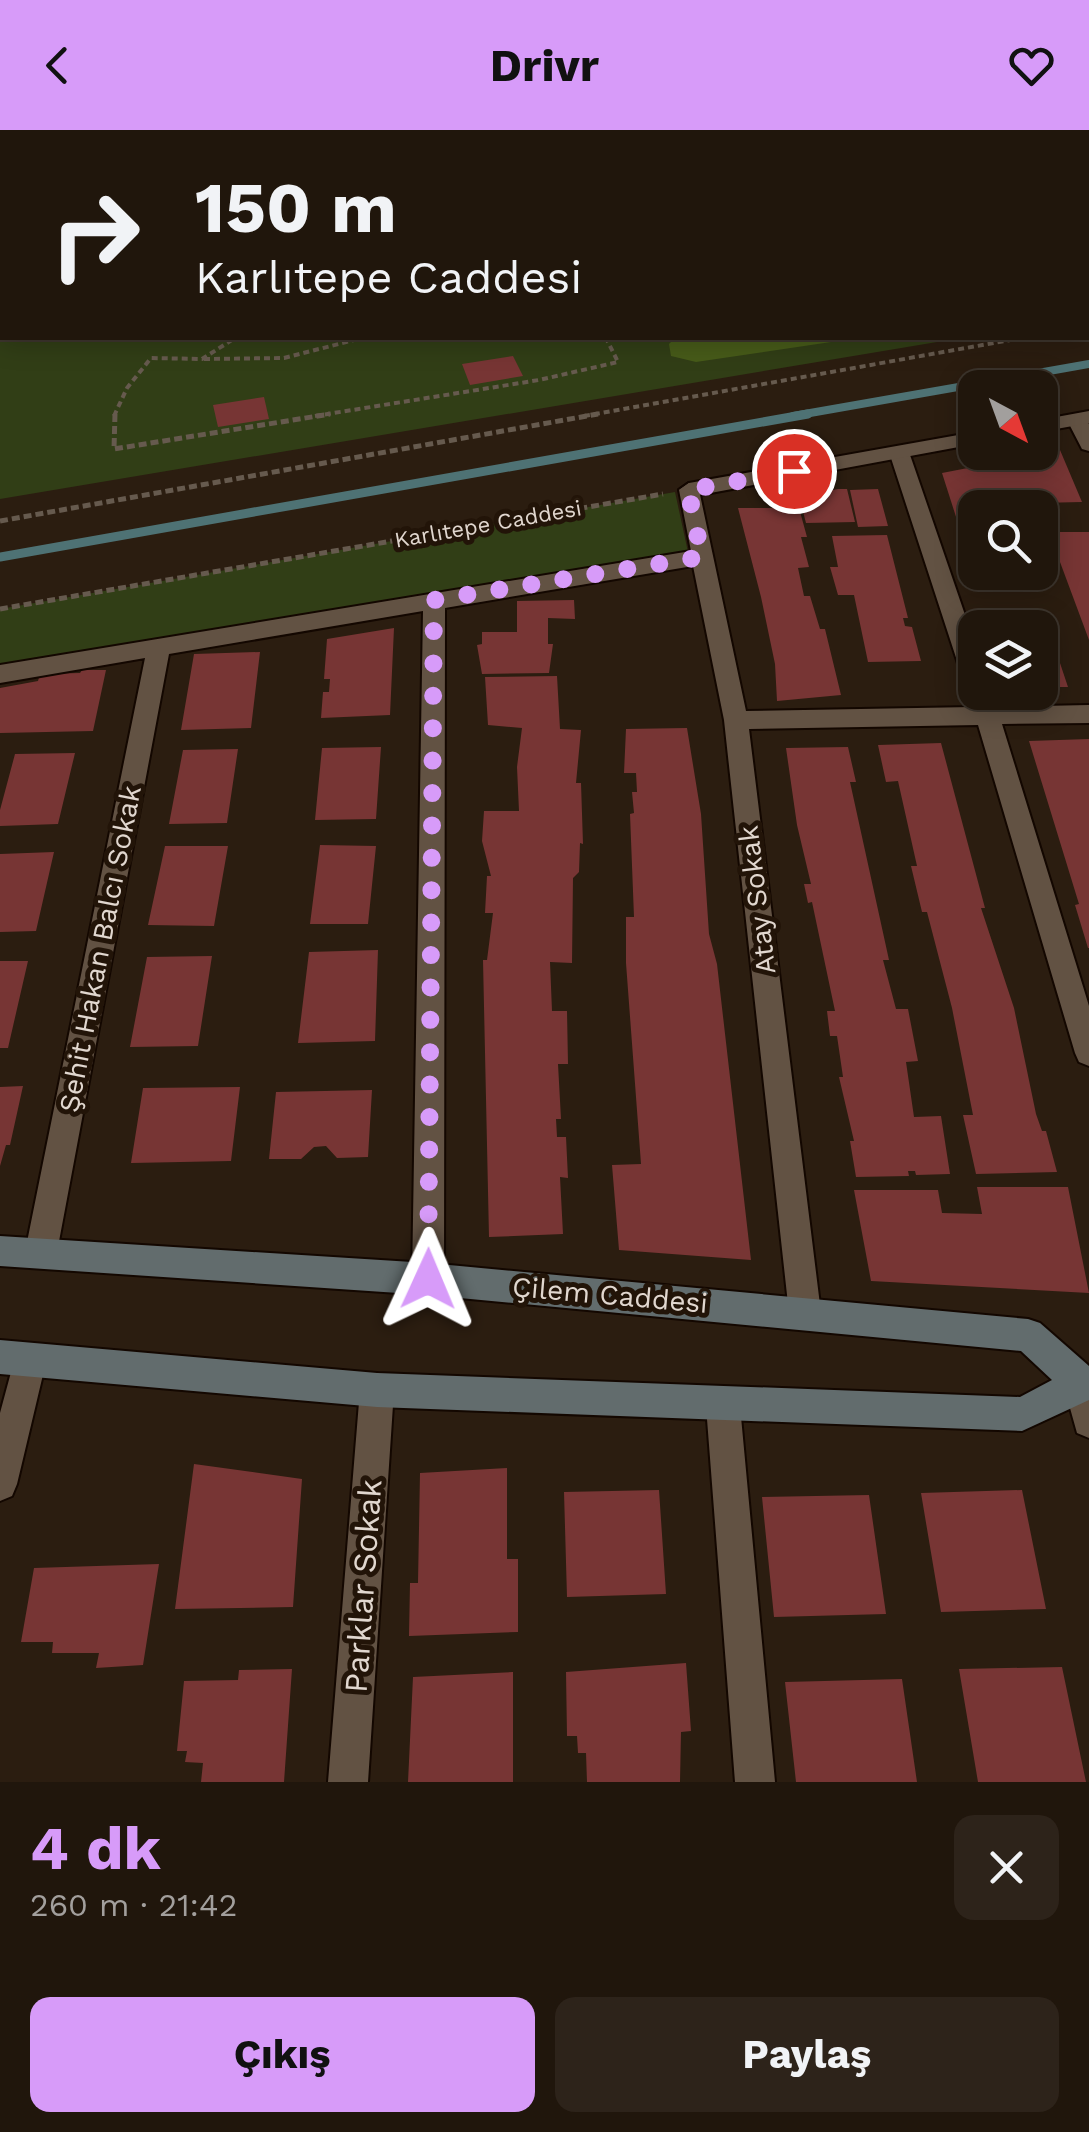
<!DOCTYPE html>
<html lang="tr">
<head>
<meta charset="utf-8">
<style>
	:root { --surface:#20160c; --page:#2d231a; --text:#f1f3f6; --muted:#a29f9d; --line:#3d352d; --accent:#d79bf9 }
	body { margin:0; font-family:"Work Sans",sans-serif; background:var(--page); color:var(--text); height:100vh; display:flex; flex-direction:column; font-size:38px; white-space:nowrap }
	* { box-sizing:border-box; margin:0 }
	p { font-size:32px; color:var(--muted) }
	.icon { flex:none; width:55px; height:55px; fill:none; stroke:currentColor; stroke-width:2; stroke-linecap:round; stroke-linejoin:round }
	.map { position:relative; height:1652px; overflow:hidden }
	.side { display:flex; flex-direction:column; background:var(--surface); flex:1 }
	.side>* { flex:none }
	.guide { position:absolute; left:0px; top:0px; width:1090px; height:210px; box-shadow:0 5px 25px #0003,0 0 0 2px var(--line); background:#20160c; color:var(--text); overflow:hidden }
	.needle { width:65px; rotate:139deg }
	.buttons { position:absolute; left:958px; top:240px; display:grid; gap:20px }
	.buttons a { display:grid; place-items:center; width:100px; height:100px; border-radius:20px; background:var(--surface); box-shadow:0 5px 25px #0003,0 0 0 2px var(--line); font-size:50px }
	.pin { position:absolute; display:grid; place-items:center; width:85px; height:85px; color:#fff; margin:-42px; border:5px solid #fff; border-radius:50%; box-shadow:0 2px 10px #0007 }
	.me { position:absolute; width:110px; margin:-55px; rotate:1deg; stroke-linejoin:round; filter:drop-shadow(0 0 8px #0008) }
	.turn { display:flex; align-items:center; gap:35px; height:210px; padding:0 30px; font-size:45px }
	.turn .icon { width:130px; height:130px; stroke-width:2.5 }
	.turn b { display:block; font-size:70px; line-height:85px }
	.round { display:grid; place-items:center; flex:none; width:105px; height:105px; border-radius:20px; background:var(--page) }
	.head { display:flex; align-items:center; justify-content:space-between; height:170px; padding:0 30px }
	h1 { font-size:60px; font-weight:700; line-height:75px; color:var(--accent) }
	.button { display:flex; gap:20px; margin-top:auto; padding:20px 30px }
	.button a { flex:1; height:115px; border-radius:20px; background:var(--accent); color:#111; font-size:40px; font-weight:700; line-height:115px; text-align:center }
	.button a+a { background:var(--page); color:var(--text) }
	header { display:flex; justify-content:space-between; align-items:center; height:130px; padding:0 30px; background:var(--accent); color:#111; font-size:45px; font-weight:700 }
	.map>svg:first-child { display:block }
	.green { fill:#313e16 }
	.forest { fill:#475b19 }
	.lines { fill:none; stroke-linecap:round; stroke-linejoin:round }
	.stream-far1 { stroke:#4e7274; stroke-width:8 }
	.stream { stroke:#4e7274; stroke-width:9 }
	.building { fill:#773534 }
	.minor-casing { stroke:#130700; stroke-width:4 }
	.tertiary-casing { stroke:#130700; stroke-width:4 }
	.secondary-casing { stroke:#130700; stroke-width:4 }
	.path-far1 { stroke:#665a4e; stroke-width:4; stroke-dasharray:6 4; stroke-linecap:butt }
	.path { stroke:#665a4e; stroke-width:5; stroke-dasharray:8 4; stroke-linecap:butt }
	.minor { fill:#625243; fill-rule:evenodd }
	.tertiary { fill:#625243; fill-rule:evenodd }
	.secondary { fill:#626c6d; fill-rule:evenodd }
	.route { stroke:#d79bf9; stroke-width:18; stroke-dasharray:0 32.4 }
	.labels { text-anchor:middle; dominant-baseline:central; stroke-width:10; stroke-linejoin:round; paint-order:stroke }
	.far-street-label { font-size:22px; fill:#e1d7cf; stroke:#221408 }
	.street-label { font-size:28px; fill:#e1d7cf; stroke:#221408 }
	.near-street-label { font-size:32px; fill:#e1d7cf; stroke:#221408 }
</style>
</head>
<body>
<header><svg class="icon" aria-label="back" viewBox="0 0 24 24"><path d="M15 5l-7 7 7 7"/></svg>Drivr<svg class="icon" aria-label="heart" viewBox="0 0 24 24"><path d="M12 20l-8-8c-3-5 5-10 8-4 3-6 11-1 8 4z"/></svg></header>
<div class="map">
<svg width="1089" height="1652" viewBox="0 0 1089 1652">
	<rect width="100%" height="100%" fill="#2b1d10"/>
	<!-- green -->
	<path class="green" d="M0 0 822 2H2V208H961L0 369Z
		M675 362 688 422 0 536V479Z"/>
	<!-- forest -->
	<path class="forest" d="M675 208H858L696 232 671 226 669 214Z"/>
	<g class="lines">
		<!-- stream-far1 -->
		<path class="stream-far1" d="M793 286 1089 234"/>
		<!-- stream -->
		<path class="stream" d="M0 427 808 284"/>
	</g>
	<!-- building -->
	<path class="building" d="M513 226 523 246 470 255 462 234Z
		M264 267 269 289 218 297 213 275Z
		M1060 320 1082 372 1038 373 1033 360 993 361 1001 378H975V442H1020L1026 461 980 462 942 343Z
		M838 359H847L855 392 806 393 799 366Z
		M878 359 888 396 858 397 850 360Z
		M738 378H799L807 407H801L809 437 798 438 804 466H810L820 499H825L841 565 777 571 775 534 761 467Z
		M1044 402H1089V510L1060 432H1055Z
		M887 405 908 488H903L905 496 912 497 921 531 868 532 854 465H838L830 437H838L832 406Z
		M574 470 575 489 548 488V514H553L549 543 482 544 477 515 482 514V502H517V471Z
		M394 498 390 585 321 588 323 562H329L330 549H324L327 509Z
		M1041 516 1045 528 1058 527 1068 557H1040Z
		M260 522 251 598 181 600 194 524Z
		M82 540H106L93 601 0 603V558L38 551 40 544 80 543Z
		M557 546 560 599 581 600 576 653H581L583 714 580 713 579 742 573 748 572 833 550 832 552 881H567L568 934H558L561 989H556L557 1007H566L568 1048 560 1047 563 1104 489 1107 483 830H487L493 783H485L487 746H491L482 711 484 681H519L517 637 522 598 488 595 485 547Z
		M687 598 701 684 709 804 717 834 751 1130 619 1120 612 1035 641 1034 626 833V787H634L630 684 634 683 632 662H637L636 643H624L626 599Z
		M1089 609V818H1088L1075 775 1079 774 1029 611Z
		M941 613 985 778H981L1014 878 1036 984 1042 1001H1046L1057 1042 976 1044 963 985H973L952 878 927 782H922L911 736H917L898 651 886 652 878 615Z
		M381 617 376 689 315 690 322 618Z
		M848 617 856 652H850L889 830H883L896 879H908L918 931 906 932 914 987 941 986 950 1044 916 1045 915 1041H908L909 1046 856 1047 850 1011H854L839 947H843L837 906H830L827 881H835L812 772 808 773 804 754H811L797 695 786 618Z
		M238 619 227 693 169 694 183 620Z
		M75 623 58 694 0 696V680L15 624Z
		M320 715 376 716 368 794H310Z
		M165 716H228L214 796 148 795Z
		M54 722 36 801 0 802V724Z
		M378 820 375 911 298 913 309 822Z
		M212 826 198 916 130 917 147 827Z
		M0 831H28L8 918H0Z
		M23 956 10 1015H6L0 1036V957Z
		M240 957 231 1031 131 1033 143 958Z
		M372 960 368 1027 337 1028 326 1016 314 1017 301 1029H269L276 962Z
		M977 1057H1068L1089 1163 871 1151 854 1060H938L942 1083 982 1084Z
		M194 1334 302 1349 293 1477 175 1479Z
		M507 1338V1429H518V1502L409 1506 410 1453H418L420 1343Z
		M659 1360 666 1464 567 1467 564 1362Z
		M1022 1360 1046 1479 941 1482 921 1363Z
		M869 1365 886 1484 774 1487 762 1367Z
		M159 1434 143 1535 96 1538 99 1523H52L53 1512H21L34 1438Z
		M686 1533 691 1601 681 1602 680 1652H587L586 1623H578L577 1606H567L566 1542Z
		M1062 1537 1086 1652H978L959 1539Z
		M292 1539 284 1652H201L203 1633 185 1632 187 1621H177L184 1551 238 1550 239 1540Z
		M513 1542V1652H408L413 1547Z
		M902 1549 917 1652H796L785 1552Z"/>
	<g class="lines">
		<!-- minor casing -->
		<g class="minor-casing">
			<path id="minor" d="M1008 0H1026L1027 2H1010Z
				M1088 55H1089V66H1088Z
				M1077 284 1084 286 1089 294V321L1082 319 1067 290Z
				M899 316 909 322 975 514V562H992L996 577 1089 575V593L1002 594 1089 876V936L1079 932 1075 923 978 595 749 599 821 1183 817 1195 805 1199 793 1195 789 1183 724 590 693 436 445 478 444 1149 439 1160 428 1165 417 1160 412 1149 423 481 169 524 57 1122 52 1133 41 1137 30 1133 25 1122 145 528 0 553V535L691 421 679 360 689 353 699 360 746 581 973 577 968 562 971 556 963 549 889 322Z
				M29 1215 41 1220 46 1232 17 1354 12 1366 0 1371V1283L17 1220Z
				M1080 1236 1089 1240V1308L1077 1303 1063 1253 1068 1241Z
				M377 1243 389 1248 394 1260 368 1652H328L360 1260 365 1248Z
				M723 1259 735 1264 740 1276 775 1652H735L706 1276 711 1264Z"/>
		</g>
		<!-- tertiary casing -->
		<g class="tertiary-casing">
			<path id="tertiary" d="M1089 281V293L1040 302V290Z
				M975 302V314L689 367 679 360 689 353Z"/>
		</g>
		<!-- secondary casing -->
		<g class="secondary-casing">
			<path id="secondary" d="M0 1106 428 1133 1028 1189 1040 1193 1089 1236V1270L1022 1301 377 1277 0 1244V1210L377 1243 1020 1267 1052 1250 1021 1221 428 1165 0 1136Z"/>
		</g>
		<!-- path-far1 -->
		<path class="path-far1" d="M249 0 263 2
			M201 2 208 0
			M383 2 394 0
			M204 229 284 228 362 208
			M114 286 127 258 151 228 202 229 235 208
			M315 286 539 250 618 232 606 208
			M584 286 1022 208"/>
		<!-- path -->
		<path class="path" d="M115 284 114 319 330 284
			M0 391 598 284
			M0 479 663 364"/>
		<!-- minor -->
		<use href="#minor" class="minor"/>
		<!-- tertiary -->
		<use href="#tertiary" class="tertiary"/>
		<!-- secondary -->
		<use href="#secondary" class="secondary"/>
	</g>
	<g class="lines">
		<!-- route -->
		<path class="route" d="M428 1149 434 470 702 427 688 360 794 341"/>
	</g>
	<g class="labels">
		<!-- far-street labels -->
		<g class="far-street-label">
			<text transform="translate(488 394) rotate(-10)">Karlıtepe Caddesi</text>
		</g>
		<!-- street labels -->
		<g class="street-label">
			<text transform="translate(757 770) rotate(-97)">Atay Sokak</text>
			<text transform="translate(100 819) rotate(-79)">Şehit Hakan Balcı Sokak</text>
			<text transform="translate(610 1165) rotate(5)">Çilem Caddesi</text>
		</g>
		<!-- near-street labels -->
		<g class="near-street-label">
			<text transform="translate(363 1456) rotate(-86)">Parklar Sokak</text>
		</g>
	</g>
</svg>
<div class="buttons">
<a><svg class="needle" viewBox="-14 -14 28 28"><path d="M0-13l5 13h-10z" fill="#e53935"/><path d="M0 13l5-13h-10z" fill="#a29f9d"/></svg></a>
<a><svg class="icon" aria-label="search" viewBox="0 0 24 24"><circle cx="10" cy="10" r="6"/><path d="M15 15l6 6"/></svg></a>
<a><svg class="icon" aria-label="layers" viewBox="0 0 24 24"><path d="M12 4l9 5-9 5-9-5zM3 14l9 5 9-5"/></svg></a>
</div>
<div class="pin" style="left:794px;top:341px;background:#d93025"><svg class="icon" aria-label="arrive" viewBox="0 0 24 24"><path d="M6 21V4h12l-3 4 3 4H6"/></svg></div>
<svg class="me" style="left:428px;top:1149px" viewBox="-20 -20 40 40"><path d="M0-17L14 15 0 8-14 15z" fill="#d79bf9" stroke="#fff" stroke-width="4"/></svg>
<div class="guide">
<div class="turn"><svg class="icon" aria-label="right" viewBox="0 0 24 24"><path d="M7 20v-9h11M14 6l5 5-5 5"/></svg><div><b>150 m</b>Karlıtepe Caddesi</div></div>
</div>
</div>
<section class="side">
<div class="head"><div><h1>4 dk</h1><p>260 m · 21:42</p></div><a class="round"><svg class="icon" aria-label="close" viewBox="0 0 24 24"><path d="M6 6l12 12M18 6L6 18"/></svg></a></div>
<div class="button"><a>Çıkış</a><a>Paylaş</a></div>
</section>
</body>
</html>
